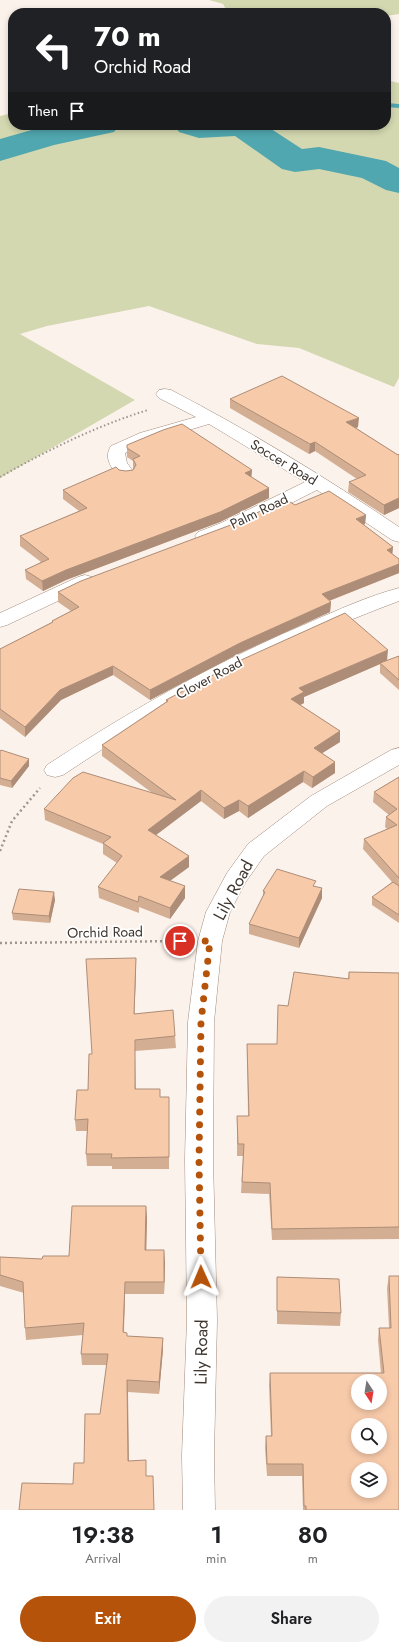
<!DOCTYPE html>
<html lang="en">
<head>
<meta charset="utf-8">
<style>
	:root { --surface:#fff; --page:#f2f2f2; --text:#202124; --muted:#757577; --accent:#b45309 }
	body { margin:0; font-family:Jost,sans-serif; background:var(--page); color:var(--text); height:100vh; display:flex; flex-direction:column; font-size:15px; white-space:nowrap }
	* { box-sizing:border-box; margin:0 }
	p { font-size:13px; color:var(--muted) }
	.icon { flex:none; width:22px; height:22px; fill:none; stroke:currentColor; stroke-width:2; stroke-linecap:round; stroke-linejoin:round }
	.map { position:relative; height:1510px; overflow:hidden }
	.details { display:flex; flex-direction:column; background:var(--surface); flex:1 }
	.details>* { flex:none }
	.banner { position:absolute; left:8px; top:8px; width:383px; height:122px; border-radius:16px; box-shadow:0 2px 6px #0003; background:#202124; color:#fff; overflow:hidden }
	.needle { width:26px; rotate:168deg }
	.controls { position:absolute; left:351px; top:1374px; display:grid; gap:8px }
	.controls a { display:grid; place-items:center; width:36px; height:36px; border-radius:50%; background:var(--surface); box-shadow:0 2px 6px #0003; font-size:20px }
	.pin { position:absolute; display:grid; place-items:center; width:34px; height:34px; color:#fff; margin:-17px; border:2px solid #fff; border-radius:50%; box-shadow:0 1px 4px #0007 }
	.me { position:absolute; width:44px; margin:-22px; rotate:359deg; stroke-linejoin:round; filter:drop-shadow(0 0 3px #0008) }
	.turn { display:flex; align-items:center; gap:14px; height:84px; padding:0 20px; font-size:18px }
	.turn .icon { width:52px; height:52px; stroke-width:2.5 }
	.turn b { display:block; font-size:28px; line-height:34px }
	.then { display:flex; align-items:center; height:38px; padding:0 20px; background:#0003; gap:8px; font-size:15px }
	.eta { display:flex; justify-content:space-evenly; align-items:center; height:68px; text-align:center }
	.eta b { font-size:24px; font-weight:600; line-height:28px }
	.action { display:flex; gap:8px; margin-top:auto; padding:8px 20px }
	.action a { flex:1; height:46px; border-radius:24px; background:var(--accent); color:#fff; font-size:16px; font-weight:600; line-height:46px; text-align:center }
	.action a+a { background:var(--page); color:var(--text) }
	.map>svg:first-child { display:block }
	.green { fill:#d4d8b0 }
	.lines { fill:none; stroke-linecap:round; stroke-linejoin:round }
	.stream { fill:#51a7af; fill-rule:evenodd }
	.river { fill:#51a7af; fill-rule:evenodd }
	.minor-casing { stroke:#a08b7c; stroke-width:1 }
	.path-far1 { stroke:#9f968f; stroke-width:2; stroke-dasharray:1.5 2.5; stroke-linecap:butt }
	.path { stroke:#9f968f; stroke-width:2.5; stroke-dasharray:2 3; stroke-linecap:butt }
	.minor { fill:#fff; fill-rule:evenodd }
	.wall { fill:#d4ae92 }
	.shaded-wall { fill:#ad8d77 }
	.building { fill:#f7caaa; stroke:#ad8d77; fill-rule:evenodd }
	.route { stroke:#b45309; stroke-width:7; stroke-dasharray:0 12.6 }
	.labels { text-anchor:middle; dominant-baseline:central; stroke-width:3.5; stroke-linejoin:round; paint-order:stroke }
	.street-label { font-size:14px; fill:#3f362f; stroke:#fff }
	.near-street-label { font-size:17px; fill:#3f362f; stroke:#fff }
</style>
</head>
<body>
<div class="map">
<svg width="399" height="1510" viewBox="0 0 399 1510">
	<rect width="100%" height="100%" fill="#fcf2ec"/>
	<!-- green -->
	<path class="green" d="M209 0H399V14L386 16V13H228L223 4Z
		M386 80 399 83V378L394 387 299 348 257 344 149 306 47 326 20 334 135 400 0 478V116L13 113V125H386Z"/>
	<g class="lines">
		<!-- stream -->
		<path class="stream" d="M386 103 399 104V108L386 107Z
			M239 125H248L245 127Z"/>
		<!-- river -->
		<path class="river" d="M49 125H119L114 132 54 145 0 161V139Z
			M174 125H265L302 149 319 147 386 161 399 168V193L386 190 362 178 319 169 295 172 282 169 235 136 199 138 179 132Z"/>
		<!-- minor casing -->
		<g class="minor-casing">
			<path id="minor" d="M165 389 171 390C250 431 325 477 399 527V542L392 540 317 490 235 531 205 542 198 540 195 536 198 532 221 523 305 482 209 424 152 441 125 453 127 463 135 474 132 478 126 479 120 478C112 469 103 458 111 446L140 433 196 417 159 398 156 394 159 390Z
				M85 575 92 577 95 581 92 585 7 625 0 627V613L78 577Z
				M399 588V601C327 628 257 659 189 697 146 720 104 748 63 775L55 777 47 775 44 770 47 765C131 710 216 662 308 623 338 610 368 596 399 588Z
				M399 748V765L327 806 264 856 245 883 230 912 222 941 214 1022 213 1160 217 1320 214 1455 215 1510H183L182 1455 187 1320 185 1160 188 1022 198 941 206 912 227 873 248 844 311 796 391 750Z"/>
		</g>
		<!-- path-far1 -->
		<path class="path-far1" d="M0 477C48 450 96 426 148 410"/>
		<!-- path -->
		<path class="path" d="M0 851 12 821 40 788
			M0 943 182 941"/>
		<!-- minor -->
		<use href="#minor" class="minor"/>
	</g>
	<!-- wall -->
	<path class="wall" d="M230 399 358 427 356 428 398 455 399 454V508L384 515 348 492 349 482 357 479 315 451 309 454 230 408Z
		M127 445 252 470 251 477 269 488V498L220 522 66 580 43 591 26 579 25 570 41 562 20 546V536L79 511 63 499V490L119 470 126 471 133 470V461L127 457Z
		M295 505 366 515 365 524 363 525 393 547 392 554 399 559V573L329 601 331 602 330 612 240 653 150 700 113 675 61 700 25 737 0 718V649L52 622V621L71 611 58 602V592Z
		M399 656V690L380 673V664L304 697V703L300 705 340 731V742L322 753 335 762V773L312 788 303 782 248 818 239 811 224 819 201 801 156 835 189 856V867L170 881 185 886V898L170 919 139 907V913L99 898 98 887 117 863 103 854V844L45 820 44 809 151 792 102 756V745L166 702V700L387 661Z
		M0 751 29 766 12 788 0 785Z
		M399 777V923L372 905V897L392 882 363 849 364 839 387 829 385 827 386 817 389 815 373 802 374 792Z
		M315 886 322 898 299 948 249 934V924L263 896V891Z
		M55 900 50 923 13 920 12 913Z
		M136 958V970L134 1014 175 1036 176 1048 135 1051 136 1089 160 1097H169V1169H112V1166H87L86 1154 87 1131H76L75 1120 88 1090 92 1054Z
		M349 972 399 973V1239L272 1240 269 1194 241 1193 243 1156H237V1116H248L247 1044H277L288 1006 348 979Z
		M147 1217 146 1250 165 1262 164 1294H125L124 1333 127 1336 163 1338V1349L159 1394 128 1392V1461L73 1484 84 1463 100 1414 107 1365H82L81 1354 83 1335 26 1340 25 1328 24 1293 0 1286V1257L42 1259 69 1256Z
		M389 1276 399 1510H303L302 1476H267L265 1448 266 1436H271L269 1385 270 1373H381L378 1340 379 1328H389L387 1288Z
		M277 1277 341 1313 340 1326 277 1324Z"/>
	<!-- shaded-wall -->
	<path class="shaded-wall" d="M359 418 358 427 346 432V422Z
		M315 442V451L309 454 310 444Z
		M252 470 251 480 245 473Z
		M269 488V498L220 522 66 580 43 591 42 581 66 570Z
		M399 498V508L384 515V505Z
		M366 515 365 524 355 529 356 519Z
		M393 547 392 557 387 550Z
		M399 564V573L321 604 322 594Z
		M331 602 330 612 240 653 150 700V690L240 643Z
		M388 650 387 661 304 697V703L291 710V699L299 688Z
		M113 666V675L61 700 25 737V727L60 690Z
		M340 731V742L313 759 314 748Z
		M29 759V766L12 788 11 781Z
		M335 762V773L312 788 313 777Z
		M304 771 303 782 248 818V806Z
		M201 790V801L148 841V830Z
		M239 800V811L224 819V808Z
		M189 856V867L160 888V877Z
		M185 886V898L170 919V908Z
		M322 888V898L299 948V938Z
		M54 892 55 900 50 923 49 916Z
		M136 958V970L134 1025V1014Z
		M146 1206 147 1217 146 1262 145 1250Z
		M164 1250 165 1262 164 1294Z
		M125 1282V1294L123 1344V1332Z
		M163 1338V1349L159 1394V1382Z
		M127 1380 128 1392 129 1472 128 1461Z"/>
	<!-- building -->
	<path class="building" d="M282 376 359 418 346 422 398 455 399 454V498L384 505 349 482 366 475 315 442 310 444 230 399Z
		M182 424 252 470 245 473 269 488 220 512 66 570 42 581 25 570 49 559 20 536 87 508 63 490 116 467 119 470 126 471 133 470 136 465 133 459 140 456 127 448V445L163 430Z
		M329 491 366 515 356 519 393 547 387 550 399 559V564L322 594 331 602 240 643 150 690 113 666 60 690 25 727 0 709V649L53 622 52 621 79 607 58 592 81 581 236 523 285 499 295 505Z
		M345 613 388 650 299 688 304 692 291 699 340 731 314 748 335 762 313 777 304 771 248 806 239 800 224 808 201 790 148 830 189 856 160 877 185 886 170 908 139 896 138 902 98 887 122 856 103 843 111 837 44 809 73 778 83 772 176 800 102 745 168 701 166 700 241 660Z
		M399 656V680L380 663Z
		M1 750 29 759 11 781 0 778V751Z
		M399 777V878L364 839 397 825 386 817 397 809 374 792Z
		M277 869 316 881 313 886 322 888 299 938 249 924 265 892 263 891Z
		M393 882 399 886V915L372 897Z
		M19 889 54 892 49 916 12 913Z
		M136 958 134 1014 173 1010 175 1036 135 1040V1089H160V1097H169V1157L111 1158 112 1154H86L88 1119 75 1120 77 1090H88L89 1054H92L86 959Z
		M294 972 349 979V972L399 973V1227L272 1229 270 1183 242 1182 244 1144H238L237 1116H249L247 1044H277L278 1005 288 1006Z
		M72 1206H146L145 1250H164V1282H125L123 1332 127 1333V1336L163 1338 159 1382 127 1380 128 1461 146 1460V1476H153L154 1510H19L22 1483 73 1484 74 1463H84L85 1414H100L108 1354H81L84 1323 25 1328 23 1282 0 1275V1257L42 1259 43 1256H69Z
		M389 1276H399V1510H306V1506H304L303 1464H267L266 1436H272L270 1373H384L379 1328H391ZM358 1381H380V1403H358ZM358 1425H380V1447H358ZM358 1469H380V1491H358Z
		M277 1277 339 1279 341 1313 277 1311Z"/>
	<g class="lines">
		<!-- route -->
		<path class="route" d="M180 941H210L201 1022 199 1160 201 1277"/>
	</g>
	<g class="labels">
		<!-- street labels -->
		<g class="street-label">
			<text transform="translate(284 462) rotate(31)">Soccer Road</text>
			<text transform="translate(259 511) rotate(-26)">Palm Road</text>
			<text transform="translate(209 678) rotate(-28)">Clover Road</text>
			<text transform="translate(105 932) rotate(-1)">Orchid Road</text>
		</g>
		<!-- near-street labels -->
		<g class="near-street-label">
			<text transform="translate(233 890) rotate(-62)">Lily Road</text>
			<text transform="translate(201 1352) rotate(-89)">Lily Road</text>
		</g>
	</g>
</svg>
<div class="controls">
<a><svg class="needle" viewBox="-14 -14 28 28"><path d="M0-13l5 13h-10z" fill="#e53935"/><path d="M0 13l5-13h-10z" fill="#757577"/></svg></a>
<a><svg class="icon" aria-label="search" viewBox="0 0 24 24"><circle cx="10" cy="10" r="6"/><path d="M15 15l6 6"/></svg></a>
<a><svg class="icon" aria-label="layers" viewBox="0 0 24 24"><path d="M12 4l9 5-9 5-9-5zM3 14l9 5 9-5"/></svg></a>
</div>
<div class="pin" style="left:180px;top:941px;background:#d93025"><svg class="icon" aria-label="arrive" viewBox="0 0 24 24"><path d="M6 21V4h12l-3 4 3 4H6"/></svg></div>
<svg class="me" style="left:201px;top:1277px" viewBox="-20 -20 40 40"><path d="M0-17L14 15 0 8-14 15z" fill="#b45309" stroke="#fff" stroke-width="4"/></svg>
<div class="banner">
<div class="turn"><svg class="icon" aria-label="left" viewBox="0 0 24 24"><path d="M17 20v-9H6M10 6l-5 5 5 5"/></svg><div><b>70 m</b>Orchid Road</div></div>
<div class="then">Then<svg class="icon" aria-label="arrive" viewBox="0 0 24 24"><path d="M6 21V4h12l-3 4 3 4H6"/></svg></div>
</div>
</div>
<section class="details">
<div class="eta">
<div><b>19:38</b><p>Arrival</p></div>
<div><b>1</b><p>min</p></div>
<div><b>80</b><p>m</p></div>
</div>
<div class="action"><a>Exit</a><a>Share</a></div>
</section>
</body>
</html>
